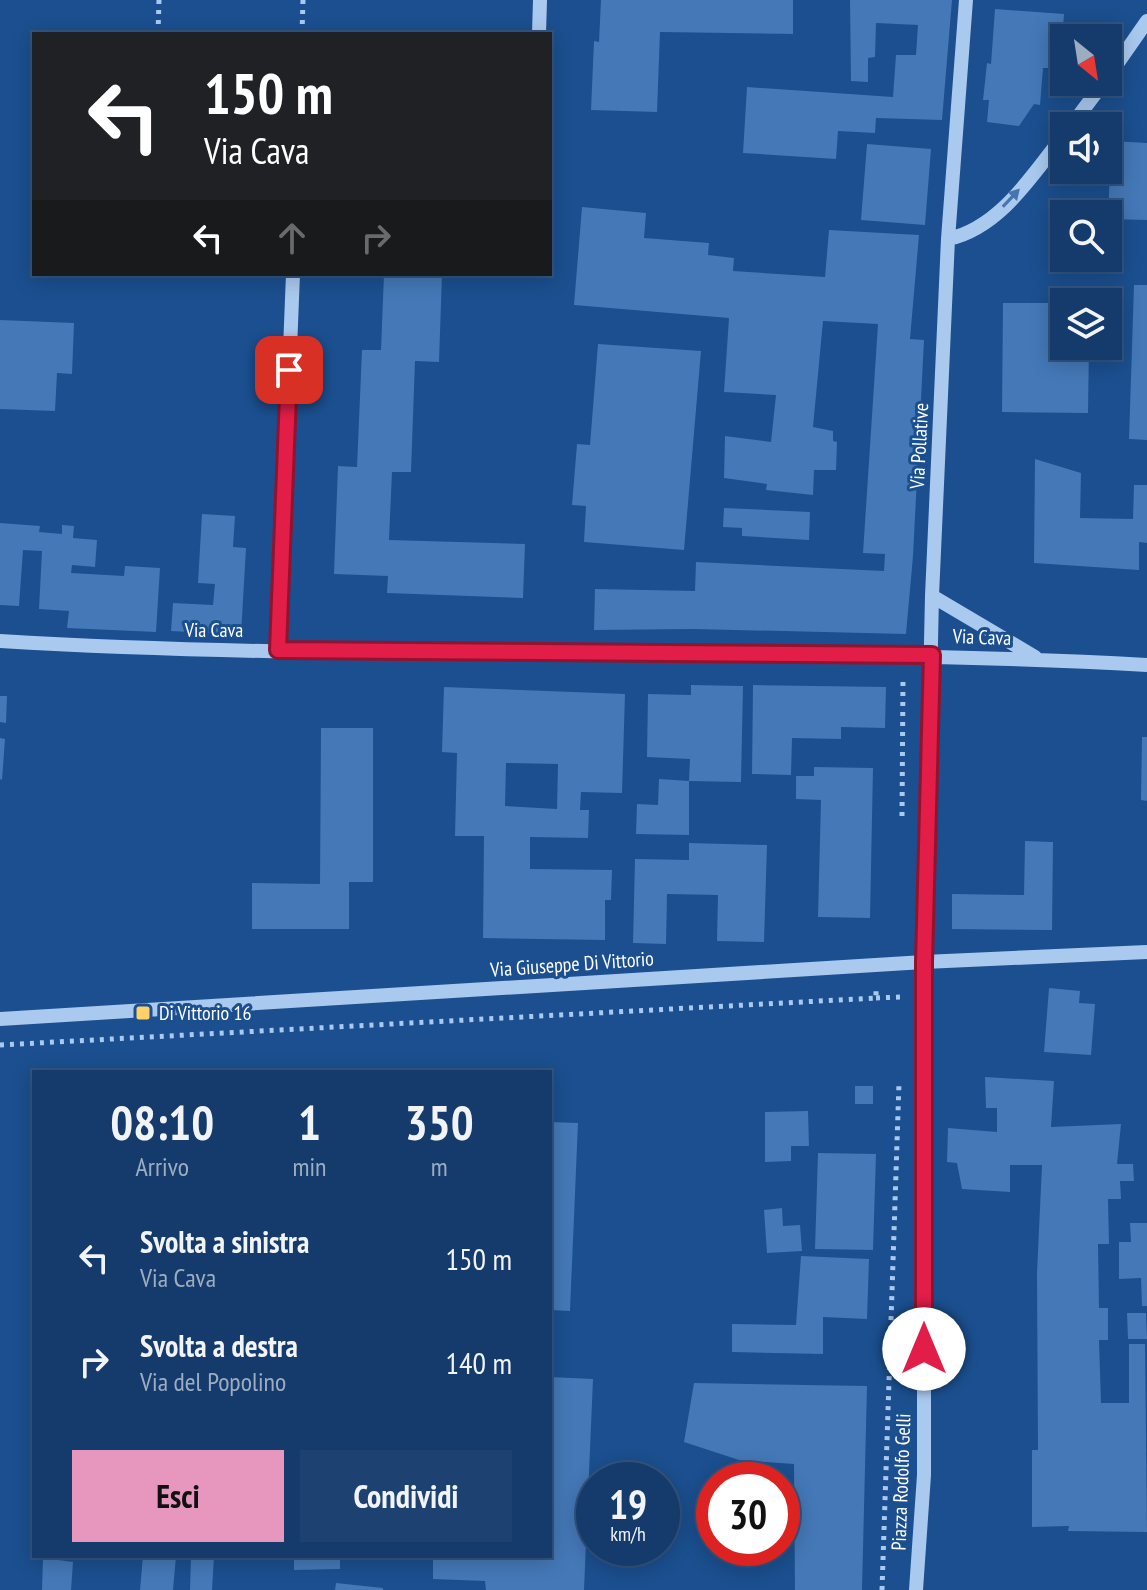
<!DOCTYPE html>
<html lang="it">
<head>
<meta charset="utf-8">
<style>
	:root { --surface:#143b6b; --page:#1d4271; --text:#f1f3f6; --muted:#9dadc1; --line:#33557e; --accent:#e797bd }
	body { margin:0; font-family:"PT Sans Narrow",sans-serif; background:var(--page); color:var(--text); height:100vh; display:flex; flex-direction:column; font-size:30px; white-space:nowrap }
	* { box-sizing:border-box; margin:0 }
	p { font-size:26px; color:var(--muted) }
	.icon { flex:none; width:44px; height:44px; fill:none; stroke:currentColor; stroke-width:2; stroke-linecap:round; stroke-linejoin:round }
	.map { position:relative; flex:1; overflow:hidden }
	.drawer { position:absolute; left:32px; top:1070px; width:520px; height:488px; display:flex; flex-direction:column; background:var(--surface); border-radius:0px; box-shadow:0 4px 20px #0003,0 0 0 2px var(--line) }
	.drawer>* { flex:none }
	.top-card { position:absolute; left:32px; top:32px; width:520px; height:244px; border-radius:0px; box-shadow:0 4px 20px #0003,0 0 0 2px var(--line); background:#202124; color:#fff; overflow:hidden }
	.needle { width:52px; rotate:150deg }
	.fabs { position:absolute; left:1050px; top:24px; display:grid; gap:16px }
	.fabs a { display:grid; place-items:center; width:72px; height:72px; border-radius:0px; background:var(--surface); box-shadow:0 4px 20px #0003,0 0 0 2px var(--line); font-size:40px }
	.speed { position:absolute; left:576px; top:1462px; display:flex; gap:16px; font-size:40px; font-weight:700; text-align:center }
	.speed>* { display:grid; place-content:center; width:104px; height:104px; border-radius:50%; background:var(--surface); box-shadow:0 4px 20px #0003,0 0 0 2px var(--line); line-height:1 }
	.speed small { font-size:20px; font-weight:400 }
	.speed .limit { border:12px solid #d22; background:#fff; color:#111 }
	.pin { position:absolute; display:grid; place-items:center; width:68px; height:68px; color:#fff; margin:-34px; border-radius:16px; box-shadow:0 4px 12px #0006 }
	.me { position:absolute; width:88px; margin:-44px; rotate:0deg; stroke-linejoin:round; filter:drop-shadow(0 0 6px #0008) }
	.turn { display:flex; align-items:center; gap:28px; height:168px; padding:0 40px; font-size:36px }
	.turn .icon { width:104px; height:104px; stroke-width:2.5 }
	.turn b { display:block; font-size:56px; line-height:68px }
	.lanes { display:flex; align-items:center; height:76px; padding:0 40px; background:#0003; justify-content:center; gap:40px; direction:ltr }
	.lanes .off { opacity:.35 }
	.eta { display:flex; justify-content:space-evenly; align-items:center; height:136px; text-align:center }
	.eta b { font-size:48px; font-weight:700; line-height:56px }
	.cta { display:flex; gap:16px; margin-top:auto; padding:16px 40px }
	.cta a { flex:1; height:92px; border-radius:0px; background:var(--accent); color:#111; font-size:32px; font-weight:700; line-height:92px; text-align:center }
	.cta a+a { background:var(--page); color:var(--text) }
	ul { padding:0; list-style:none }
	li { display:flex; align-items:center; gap:24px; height:104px; padding:0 40px }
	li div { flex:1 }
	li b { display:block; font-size:30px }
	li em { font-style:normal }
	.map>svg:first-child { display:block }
	.building { fill:#4478b7; fill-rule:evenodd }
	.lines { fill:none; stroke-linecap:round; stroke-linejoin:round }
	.path { stroke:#a9c9ee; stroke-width:5; stroke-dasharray:4 6; stroke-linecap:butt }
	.minor { stroke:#a9c9ee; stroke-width:14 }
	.oneway { fill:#4674ac }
	.route-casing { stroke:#92132f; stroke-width:20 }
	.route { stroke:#e11d48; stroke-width:14 }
	.poi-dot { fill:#ffd166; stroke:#1b4f8f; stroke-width:3 }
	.labels { text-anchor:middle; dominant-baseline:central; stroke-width:6; stroke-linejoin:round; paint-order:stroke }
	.street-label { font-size:20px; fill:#fff; stroke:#1b4f8f }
	.poi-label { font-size:20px; fill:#fff; stroke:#1b4f8f; text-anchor:start }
</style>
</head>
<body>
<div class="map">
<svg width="1147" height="1590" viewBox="0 0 1147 1590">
	<rect width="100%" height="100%" fill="#1b4f8f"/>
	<!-- building -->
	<path class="building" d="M601 0H793V34L660 32 657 112 591 110 594 41 599 42Z
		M850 0H952L942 120 876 118 875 133 838 131 836 159 743 153 747 87 893 97 896 55H916L918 25 876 23 875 57 868 58V82L851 81Z
		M995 9 1064 14 1060 68H1043L1040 105 1034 104 1019 126 987 122 989 100H983L987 63 991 64Z
		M1111 141 1147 143V220L1108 219Z
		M867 144 931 149 925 225 861 220Z
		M582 207 646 213 644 238 709 243 708 255 734 258 733 271 825 277 829 230 919 235 910 339 924 340 913 556 906 634 694 629 594 630 595 589 695 591 696 562 884 571 885 554 863 553 878 324 823 321 813 427 833 431V441L837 442 836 470H814L813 495 766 490 767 484 724 478 725 436 771 442 776 395 724 392 729 318 574 305Z
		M384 274H442L439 362 415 361 411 472H392L389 540 525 544 523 598 387 593 388 576 334 574 338 466 357 467 362 350H381Z
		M1134 285H1147V440L1129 439Z
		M1003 303H1064V346H1089L1088 413 1002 412Z
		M0 320 74 323 72 374 57 373 55 411 0 409Z
		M598 344 701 351 684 550 584 542 586 506 572 505 577 444 590 445Z
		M1035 459 1081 473 1080 518 1133 519 1134 485H1147V543L1139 542V570L1034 563Z
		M724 508 810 512 809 540 742 536V528L723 527Z
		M202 514 235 516 233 547 246 548 241 635 171 631 173 603 213 605 215 584 198 583Z
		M0 523 40 526 39 532 62 534V525L74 526 73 538 97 540 95 567 72 565 71 573 124 576 125 566 160 568 156 632 67 628 69 611 39 609 42 551 23 550 19 606 0 605Z
		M691 685 743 686 741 782 689 781 690 759 647 757 648 694 691 695Z
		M753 685 886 687 885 728 841 727V739L792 738 791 775 752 774Z
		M444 687 625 694 622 793 581 792 580 810H589L588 838 530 837V869L612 870 611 900H605V940L483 938 484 836H455L457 753 442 752ZM506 763 558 764 557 809 505 806Z
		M0 696H7L6 723 0 722Z
		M321 728H373V882H349V929H252V883L320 884Z
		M1142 737H1147V801L1141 800Z
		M0 738 5 739 2 780 0 779Z
		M814 767 873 768 870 918 818 917 821 800 796 799V776H814Z
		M659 779 689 781V835L636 834 637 804 658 805Z
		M1025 841 1053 842 1052 930 952 929V894L1024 895Z
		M689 843 767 845 764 942 717 941 718 895 667 894 666 944 633 943 635 859 689 860Z
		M1049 988 1080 991 1079 1003 1095 1004 1091 1055 1044 1052Z
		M985 1077 1054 1081 1051 1127 1121 1124 1117 1164H1133L1134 1181H1120L1121 1199H1108L1109 1244H1098L1099 1308H1108V1340H1099L1101 1403H1129V1344H1145L1147 1532 1068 1531 1069 1526 1032 1527V1450H1038L1037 1273 1042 1165H1010V1192L962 1189 957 1163 947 1162 948 1128 997 1132V1108H986Z
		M855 1086H873V1104H855Z
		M808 1111 809 1146H791V1161L765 1162V1112Z
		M550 1122 578 1123 570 1311 550 1310Z
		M818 1153 876 1154 873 1250 815 1249Z
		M782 1208 783 1226 800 1225 802 1251 767 1253 764 1210Z
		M1130 1223H1147V1306H1142L1141 1278 1119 1279V1242H1131Z
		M801 1256 869 1259 867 1319 823 1317V1354L732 1352V1324L796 1325Z
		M1127 1313H1146L1147 1339H1128Z
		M550 1377 593 1379 584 1590H486L485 1581 433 1579V1556H550Z
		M694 1383 867 1386 862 1590H795L794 1464 739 1460 684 1442Z
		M143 1556H176L173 1590H140Z
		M191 1556H214L212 1590H190Z
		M294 1556H340V1569L294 1570Z
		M43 1558 73 1562 71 1590H42Z
		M336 1583 383 1588V1590H335Z"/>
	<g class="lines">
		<!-- path -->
		<path class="path" d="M158 34 159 0
			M302 34 303 0
			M902 816 903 678
			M876 998 902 997
			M0 1045 876 998V987
			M882 1590 899 1083"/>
		<!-- minor -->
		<path class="minor" d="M539 34 540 0
			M1108 77 1147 21
			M1071 126 1104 82
			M948 239C1000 228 1033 174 1064 135
			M932 596 1035 657
			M0 641C382 664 765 644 1147 665
			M278 650 293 274
			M0 1019 924 962 1147 952
			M916 1590 924 1475V962L932 596 948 239 966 0"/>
	</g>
	<!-- one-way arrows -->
	<defs><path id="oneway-solid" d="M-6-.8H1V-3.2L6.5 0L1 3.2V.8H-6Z" transform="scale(2)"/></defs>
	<use class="oneway" href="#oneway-solid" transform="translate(1011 198) rotate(-47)"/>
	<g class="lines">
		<!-- route casing -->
		<g class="route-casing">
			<path id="route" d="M289 370 278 650 932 655 924 962V1349"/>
		</g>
		<!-- route -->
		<use href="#route" class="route"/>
	</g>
	<!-- markers -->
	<rect class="poi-dot" x="135" y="1005" width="16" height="16" rx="4"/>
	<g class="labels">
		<!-- street labels -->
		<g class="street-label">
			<text transform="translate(919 446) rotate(-87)">Via Pollative</text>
			<text x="214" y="630">Via Cava</text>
			<text transform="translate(982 637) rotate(2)">Via Cava</text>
			<text transform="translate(572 964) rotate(-4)">Via Giuseppe Di Vittorio</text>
			<text transform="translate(901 1482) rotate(-88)">Piazza Rodolfo Gelli</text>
		</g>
		<!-- poi labels -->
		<g class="poi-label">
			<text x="159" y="1013">Di Vittorio 16</text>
		</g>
	</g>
</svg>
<div class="fabs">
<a><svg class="needle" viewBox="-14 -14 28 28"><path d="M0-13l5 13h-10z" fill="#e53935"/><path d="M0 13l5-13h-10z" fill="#9dadc1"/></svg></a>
<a><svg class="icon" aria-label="sound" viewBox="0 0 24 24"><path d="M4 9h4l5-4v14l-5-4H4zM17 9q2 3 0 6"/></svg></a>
<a><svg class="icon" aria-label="search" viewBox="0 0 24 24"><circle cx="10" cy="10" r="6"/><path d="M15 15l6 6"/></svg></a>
<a><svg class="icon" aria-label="layers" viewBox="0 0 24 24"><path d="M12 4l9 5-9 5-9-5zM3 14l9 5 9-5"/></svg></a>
</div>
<div class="speed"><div>19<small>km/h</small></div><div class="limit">30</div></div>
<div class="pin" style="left:289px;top:370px;background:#d93025"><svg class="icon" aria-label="arrive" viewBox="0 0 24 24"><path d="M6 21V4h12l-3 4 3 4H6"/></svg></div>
<svg class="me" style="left:924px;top:1349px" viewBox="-20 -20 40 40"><circle r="19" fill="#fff"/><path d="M0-13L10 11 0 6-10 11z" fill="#e11d48"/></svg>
<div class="top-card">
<div class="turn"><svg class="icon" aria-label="left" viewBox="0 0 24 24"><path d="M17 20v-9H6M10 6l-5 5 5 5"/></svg><div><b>150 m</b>Via Cava</div></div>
<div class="lanes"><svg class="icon" aria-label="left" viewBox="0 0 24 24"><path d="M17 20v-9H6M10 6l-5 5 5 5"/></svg><svg class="icon off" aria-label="ahead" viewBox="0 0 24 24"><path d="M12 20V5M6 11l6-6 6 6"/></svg><svg class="icon off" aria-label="right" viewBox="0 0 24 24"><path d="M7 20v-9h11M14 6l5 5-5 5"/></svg></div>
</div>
<section class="drawer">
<div class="eta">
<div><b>08:10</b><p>Arrivo</p></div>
<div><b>1</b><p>min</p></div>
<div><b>350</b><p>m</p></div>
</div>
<ul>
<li><svg class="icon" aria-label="left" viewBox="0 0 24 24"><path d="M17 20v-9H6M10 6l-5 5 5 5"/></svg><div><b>Svolta a sinistra</b><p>Via Cava</p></div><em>150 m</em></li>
<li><svg class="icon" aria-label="right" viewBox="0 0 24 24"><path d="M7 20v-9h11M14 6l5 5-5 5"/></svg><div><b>Svolta a destra</b><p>Via del Popolino</p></div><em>140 m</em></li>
</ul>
<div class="cta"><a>Esci</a><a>Condividi</a></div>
</section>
</div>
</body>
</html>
